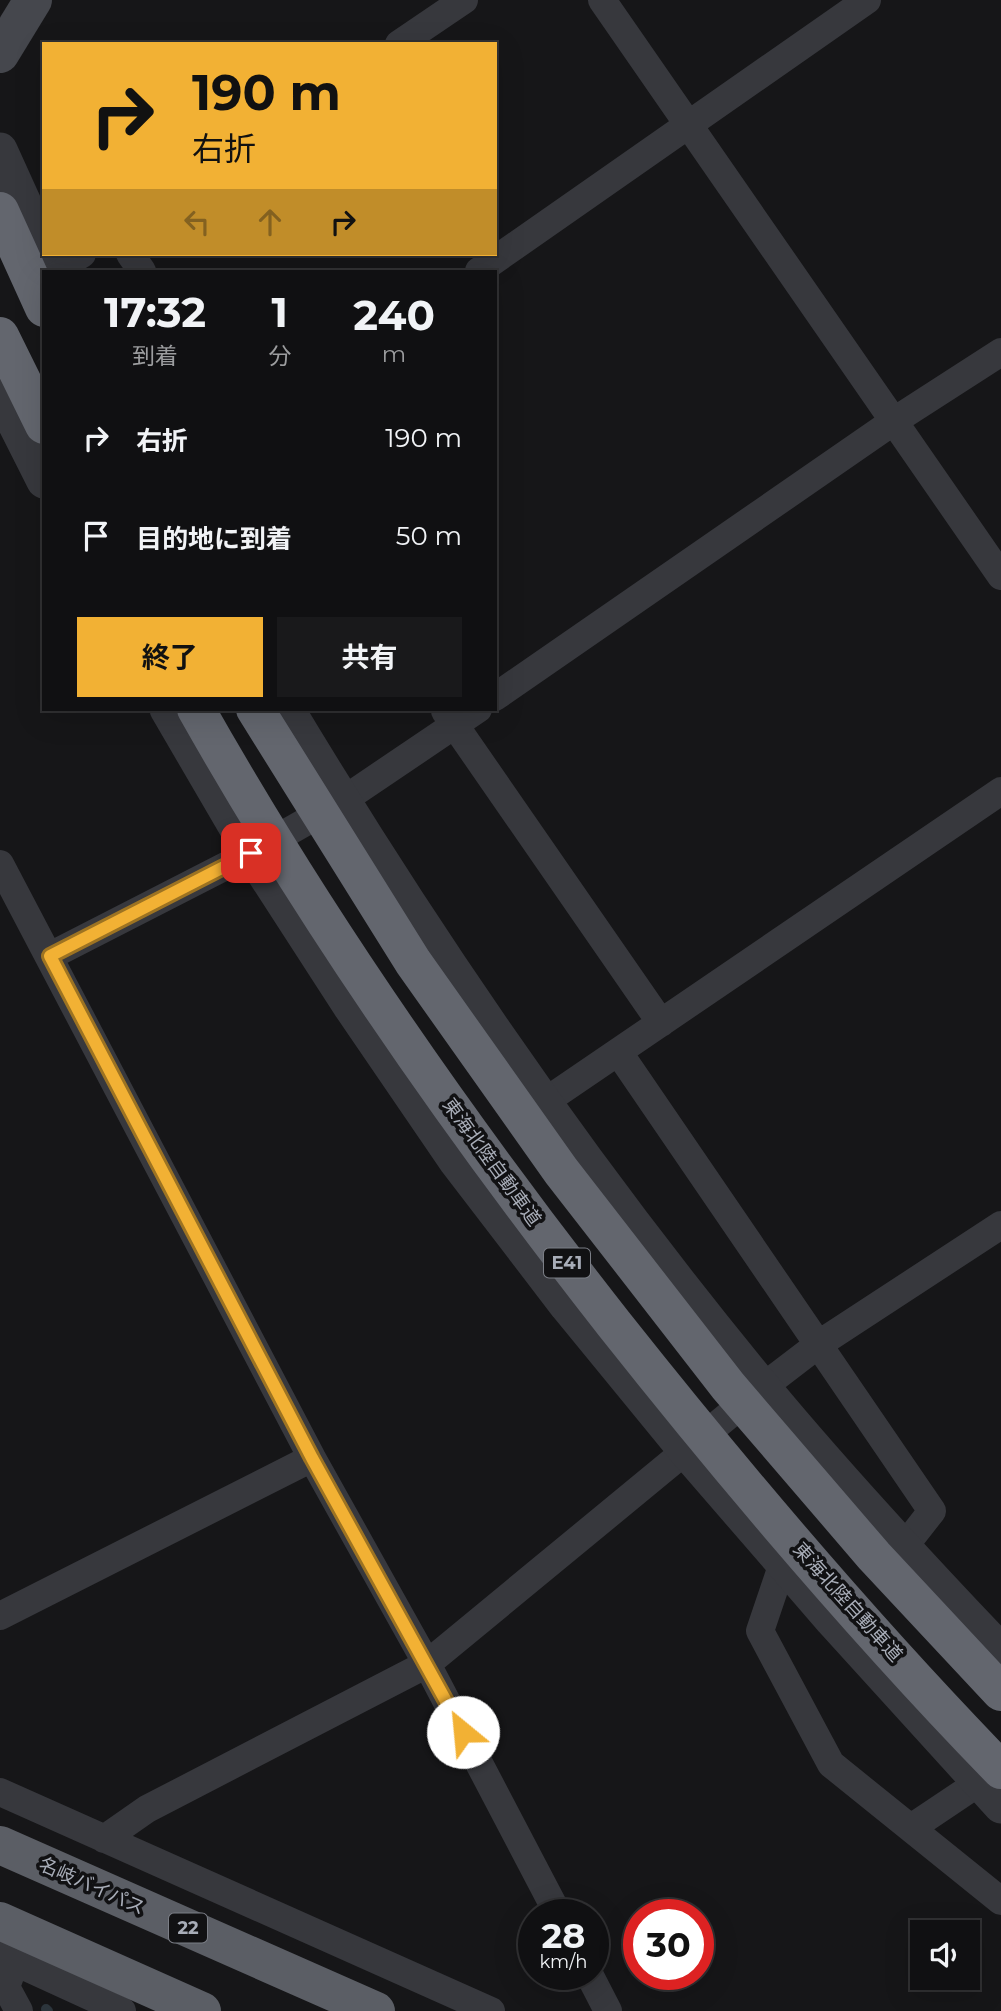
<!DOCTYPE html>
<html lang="ja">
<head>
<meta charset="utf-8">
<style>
	:root { --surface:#101012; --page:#19191b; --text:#f1f3f6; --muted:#9c9d9f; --line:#303032; --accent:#f2b134 }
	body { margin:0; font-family:Montserrat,"Noto Sans JP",sans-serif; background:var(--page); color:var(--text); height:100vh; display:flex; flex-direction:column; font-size:26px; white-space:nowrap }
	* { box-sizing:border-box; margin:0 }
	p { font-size:23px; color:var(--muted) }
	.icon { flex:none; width:38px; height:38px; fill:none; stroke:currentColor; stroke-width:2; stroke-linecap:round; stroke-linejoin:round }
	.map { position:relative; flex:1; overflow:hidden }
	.sheet { position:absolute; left:42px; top:270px; width:455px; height:441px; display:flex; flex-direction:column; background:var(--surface); border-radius:0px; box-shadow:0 7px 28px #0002,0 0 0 2px var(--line) }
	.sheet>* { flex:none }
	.banner { position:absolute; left:42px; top:42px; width:455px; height:214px; border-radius:0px; box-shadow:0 7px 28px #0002,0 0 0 2px var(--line); background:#f2b134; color:#111; overflow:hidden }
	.fabs { position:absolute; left:910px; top:1920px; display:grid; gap:14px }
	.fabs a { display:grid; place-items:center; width:70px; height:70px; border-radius:0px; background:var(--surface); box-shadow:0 7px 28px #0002,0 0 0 2px var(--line); font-size:35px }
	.speed { position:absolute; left:518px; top:1899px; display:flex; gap:14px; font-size:35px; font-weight:700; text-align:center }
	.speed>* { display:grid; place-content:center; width:91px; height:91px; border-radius:50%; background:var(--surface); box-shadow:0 7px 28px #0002,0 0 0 2px var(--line); line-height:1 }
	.speed small { font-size:18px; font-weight:400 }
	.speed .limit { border:10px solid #d22; background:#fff; color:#111 }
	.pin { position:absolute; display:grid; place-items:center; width:60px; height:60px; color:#fff; margin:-30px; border-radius:14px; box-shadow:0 4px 10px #0006 }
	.me { position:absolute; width:77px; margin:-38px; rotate:332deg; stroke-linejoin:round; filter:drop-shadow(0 0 5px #0008) }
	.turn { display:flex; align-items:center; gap:24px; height:147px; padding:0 35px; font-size:32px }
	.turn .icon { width:91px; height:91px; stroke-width:2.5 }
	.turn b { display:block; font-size:49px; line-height:60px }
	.lanes { display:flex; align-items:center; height:66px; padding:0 35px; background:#0003; justify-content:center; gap:35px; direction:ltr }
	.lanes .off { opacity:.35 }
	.eta { display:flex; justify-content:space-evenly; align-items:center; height:119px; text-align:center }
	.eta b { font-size:42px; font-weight:700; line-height:49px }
	.button { display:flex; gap:14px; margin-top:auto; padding:14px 35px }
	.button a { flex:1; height:80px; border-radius:0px; background:var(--accent); color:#111; font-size:28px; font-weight:700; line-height:80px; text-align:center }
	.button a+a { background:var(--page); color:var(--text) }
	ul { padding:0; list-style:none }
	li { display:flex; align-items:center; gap:21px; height:98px; padding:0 35px }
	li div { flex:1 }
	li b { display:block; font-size:26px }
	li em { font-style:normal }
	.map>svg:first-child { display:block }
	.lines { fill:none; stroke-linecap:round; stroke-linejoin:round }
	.stream { stroke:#2c353c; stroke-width:10 }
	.minor { stroke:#37383d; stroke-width:28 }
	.tertiary { stroke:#37383d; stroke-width:35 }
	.secondary { stroke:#45474d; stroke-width:38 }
	.trunk { stroke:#5b5e65; stroke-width:38 }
	.motorway { stroke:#63666e; stroke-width:38 }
	.route-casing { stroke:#9d7322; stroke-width:18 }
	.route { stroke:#f2b134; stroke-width:12 }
	.labels { text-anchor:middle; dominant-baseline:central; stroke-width:7; stroke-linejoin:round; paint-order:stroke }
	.shield { fill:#111113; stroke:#7b7e86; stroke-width:2 }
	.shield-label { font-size:18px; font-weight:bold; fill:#a8adb8 }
	.street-label { font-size:19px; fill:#a8adb8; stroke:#111113 }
</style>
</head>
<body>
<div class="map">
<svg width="1001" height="2011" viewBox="0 0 1001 2011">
	<rect width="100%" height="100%" fill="#161618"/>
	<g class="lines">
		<!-- stream -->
		<path class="stream" d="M46 2009 48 2011"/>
		<!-- minor -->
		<path class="minor" d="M602 0 1001 576
			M399 44 464 0
			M130 254 142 271
			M55 271 82 254
			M479 271 867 0
			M495 697 894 421 1001 352
			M445 711 661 1023
			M0 864 312 1458 427 1664 558 1914
			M50 956 251 853 342 801 478 709
			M619 1053 932 1511 903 1548
			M543 1103 1001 791
			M783 1563 760 1631 831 1764 1001 1901
			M0 1616 312 1458
			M0 1792 491 2011
			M911 1828 996 1771
			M104 1839 147 1809 427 1664 763 1387 819 1344 1001 1225
			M0 1955 122 2011
			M15 1962 6 1987 19 2011
			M589 1974 608 2011"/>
		<!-- tertiary -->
		<path class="tertiary" d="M0 150 44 247
			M0 394 44 481
			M167 709 251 853 350 1006 456 1161 567 1306 685 1450 832 1620 1001 1806
			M287 709C429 945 586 1173 762 1386 838 1478 919 1565 1001 1651"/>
		<!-- secondary -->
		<path class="secondary" d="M0 54 33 0"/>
		<!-- trunk -->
		<path class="trunk" d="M0 1845 376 2011
			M0 1921 202 2011"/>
		<!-- motorway -->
		<path class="motorway" d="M0 211 44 308
			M0 336 44 425
			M196 709C318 925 461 1129 614 1324 736 1478 864 1629 1001 1770
			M255 709 413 962 561 1171 728 1386 874 1556 1001 1692"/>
	</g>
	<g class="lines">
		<!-- route casing -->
		<g class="route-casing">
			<path id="route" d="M251 853 50 956 312 1458 463 1732"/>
		</g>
		<!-- route -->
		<use href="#route" class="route"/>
	</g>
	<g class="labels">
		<!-- shield labels -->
		<g class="shield">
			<rect x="544" y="1248.5" width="46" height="29" rx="5"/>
			<rect x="169" y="1913.5" width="38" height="29" rx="5"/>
		</g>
		<g class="shield-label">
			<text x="567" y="1263">E41</text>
			<text x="188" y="1928">22</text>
		</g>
		<!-- street labels -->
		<g class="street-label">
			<text transform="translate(492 1162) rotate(54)">東海北陸自動車道</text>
			<text transform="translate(848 1602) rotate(48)">東海北陸自動車道</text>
			<text transform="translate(92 1886) rotate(24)">名岐バイパス</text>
		</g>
	</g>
</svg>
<div class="fabs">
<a><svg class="icon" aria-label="sound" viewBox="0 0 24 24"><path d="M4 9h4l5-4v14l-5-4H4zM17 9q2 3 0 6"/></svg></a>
</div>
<div class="speed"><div>28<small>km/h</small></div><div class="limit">30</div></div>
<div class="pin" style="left:251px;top:853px;background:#d93025"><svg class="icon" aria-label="arrive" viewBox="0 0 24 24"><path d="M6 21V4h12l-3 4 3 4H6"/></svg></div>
<svg class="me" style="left:463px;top:1732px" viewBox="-20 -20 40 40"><circle r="19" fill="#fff"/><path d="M0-13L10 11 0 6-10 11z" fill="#f2b134"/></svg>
<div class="banner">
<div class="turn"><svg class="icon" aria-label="right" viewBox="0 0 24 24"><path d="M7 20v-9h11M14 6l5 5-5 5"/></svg><div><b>190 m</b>右折</div></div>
<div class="lanes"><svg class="icon off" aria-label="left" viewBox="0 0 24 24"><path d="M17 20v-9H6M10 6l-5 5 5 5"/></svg><svg class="icon off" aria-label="ahead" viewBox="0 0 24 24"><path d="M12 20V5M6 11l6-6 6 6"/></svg><svg class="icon" aria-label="right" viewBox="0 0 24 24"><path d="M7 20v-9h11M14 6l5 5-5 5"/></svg></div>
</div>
<section class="sheet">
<div class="eta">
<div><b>17:32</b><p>到着</p></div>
<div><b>1</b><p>分</p></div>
<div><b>240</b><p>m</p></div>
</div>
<ul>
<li><svg class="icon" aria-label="right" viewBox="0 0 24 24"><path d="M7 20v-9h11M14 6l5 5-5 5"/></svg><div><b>右折</b></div><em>190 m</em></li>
<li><svg class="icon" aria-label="arrive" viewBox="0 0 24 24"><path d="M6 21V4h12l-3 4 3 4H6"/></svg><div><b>目的地に到着</b></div><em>50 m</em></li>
</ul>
<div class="button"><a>終了</a><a>共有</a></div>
</section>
</div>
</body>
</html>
